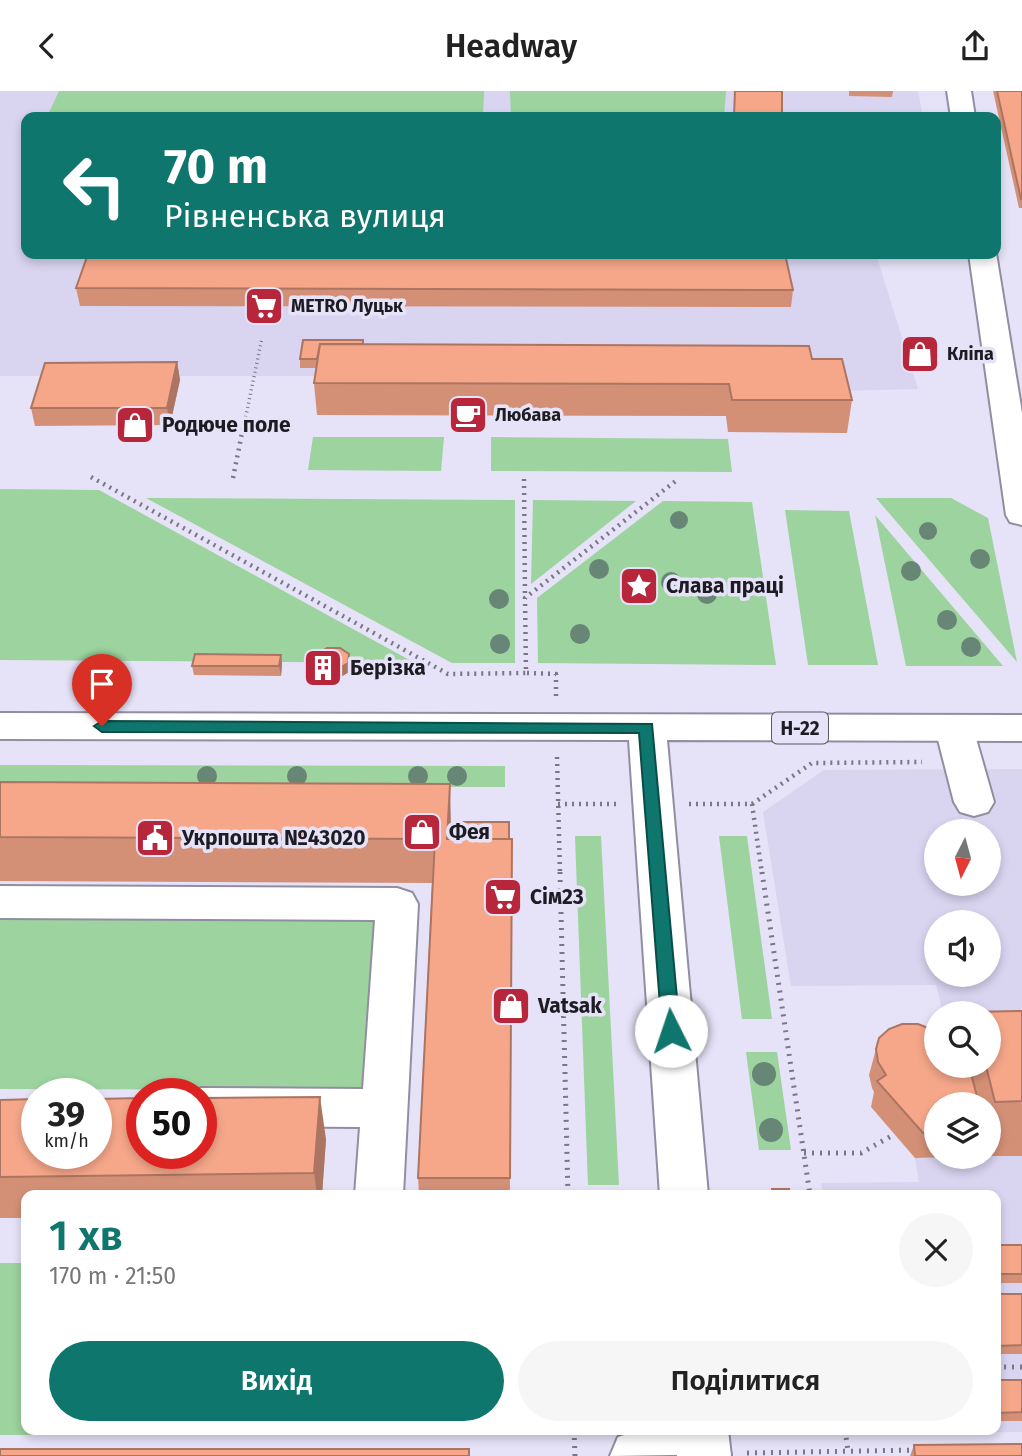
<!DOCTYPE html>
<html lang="uk">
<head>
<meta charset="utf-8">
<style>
	:root { --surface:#fff; --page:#f6f6f6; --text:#222; --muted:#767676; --accent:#0f766e }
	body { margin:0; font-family:"Fira Sans",sans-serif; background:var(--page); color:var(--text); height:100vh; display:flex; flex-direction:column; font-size:26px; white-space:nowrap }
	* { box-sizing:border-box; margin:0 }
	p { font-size:23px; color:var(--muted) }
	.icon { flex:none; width:38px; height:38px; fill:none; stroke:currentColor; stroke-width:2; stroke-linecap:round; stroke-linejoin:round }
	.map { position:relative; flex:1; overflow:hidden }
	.details { position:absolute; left:21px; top:1099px; width:980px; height:245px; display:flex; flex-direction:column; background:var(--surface); border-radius:14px; box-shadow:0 4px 10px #0003 }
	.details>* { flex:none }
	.hud { position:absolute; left:21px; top:21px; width:980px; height:147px; border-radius:14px; box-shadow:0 4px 10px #0003; background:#0f766e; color:#fff; overflow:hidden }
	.needle { width:46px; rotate:186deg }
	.tools { position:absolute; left:924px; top:728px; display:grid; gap:14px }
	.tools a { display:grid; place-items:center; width:77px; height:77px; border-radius:50%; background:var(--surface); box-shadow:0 4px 10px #0003; font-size:35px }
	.speed { position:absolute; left:21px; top:987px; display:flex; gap:14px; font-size:35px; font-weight:700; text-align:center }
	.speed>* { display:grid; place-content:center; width:91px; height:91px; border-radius:50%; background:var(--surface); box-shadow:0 4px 10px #0003; line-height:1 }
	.speed small { font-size:18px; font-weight:400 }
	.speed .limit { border:10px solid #d22; background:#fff; color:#111 }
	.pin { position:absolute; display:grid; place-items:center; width:60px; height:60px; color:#fff; margin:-72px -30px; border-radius:50% 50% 50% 0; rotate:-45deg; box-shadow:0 0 7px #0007 }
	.pin .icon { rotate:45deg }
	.me { position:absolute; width:77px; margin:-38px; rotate:356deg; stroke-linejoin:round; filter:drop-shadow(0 0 5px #0008) }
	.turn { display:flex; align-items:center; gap:24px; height:147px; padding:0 28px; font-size:32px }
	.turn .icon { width:91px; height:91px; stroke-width:2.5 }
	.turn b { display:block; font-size:49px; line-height:60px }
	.round { display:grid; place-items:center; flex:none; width:74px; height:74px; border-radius:37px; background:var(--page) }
	.head { display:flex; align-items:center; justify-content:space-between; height:119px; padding:0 28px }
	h1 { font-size:42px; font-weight:600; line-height:52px; color:var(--accent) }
	.button { display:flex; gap:14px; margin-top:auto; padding:14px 28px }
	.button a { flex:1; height:80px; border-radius:42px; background:var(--accent); color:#fff; font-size:28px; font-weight:600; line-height:80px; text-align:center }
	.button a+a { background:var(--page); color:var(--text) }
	header { display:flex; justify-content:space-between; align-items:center; height:91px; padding:0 28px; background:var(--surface); font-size:32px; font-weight:600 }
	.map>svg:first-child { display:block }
	.built { fill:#d9d4f0; fill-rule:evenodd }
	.green { fill:#9cd39e }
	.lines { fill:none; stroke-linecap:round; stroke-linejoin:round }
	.minor-casing { stroke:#928ea2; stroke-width:4 }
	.major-casing { stroke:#928ea2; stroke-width:4 }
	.path-far2 { stroke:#7a7785; stroke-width:3.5; stroke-dasharray:1 3.5; stroke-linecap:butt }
	.path-far1 { stroke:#7a7785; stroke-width:4.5; stroke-dasharray:2 5; stroke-linecap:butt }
	.path { stroke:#7a7785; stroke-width:5; stroke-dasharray:2 6; stroke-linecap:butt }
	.minor { fill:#fff; fill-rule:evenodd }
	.major { fill:#fff; fill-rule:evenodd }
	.tree { fill:#688675 }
	.wall { fill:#d49077 }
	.shaded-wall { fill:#ac7561 }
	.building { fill:#f6a78a; stroke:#ac7561; stroke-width:2; fill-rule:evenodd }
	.route { fill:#0f766e; stroke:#0a4d48; stroke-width:2 }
	.labels { text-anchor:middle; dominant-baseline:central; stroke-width:7; stroke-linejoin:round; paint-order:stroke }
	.far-poi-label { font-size:18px; font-weight:bold; fill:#1d1c23; stroke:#e6e2f7; text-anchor:start }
	.shield { fill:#e6e2f7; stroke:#595763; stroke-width:2 }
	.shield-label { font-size:19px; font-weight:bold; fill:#1d1c23 }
	.poi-label { font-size:21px; font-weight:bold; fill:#1d1c23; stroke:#e6e2f7; text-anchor:start }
</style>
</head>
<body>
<header><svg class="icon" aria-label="back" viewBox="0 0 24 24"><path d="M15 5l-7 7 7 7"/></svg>Headway<svg class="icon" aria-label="share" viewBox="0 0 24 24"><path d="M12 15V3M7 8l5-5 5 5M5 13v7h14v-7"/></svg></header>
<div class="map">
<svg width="1022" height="1365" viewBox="0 0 1022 1365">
	<rect width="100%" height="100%" fill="#e6e2f7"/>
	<!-- built -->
	<path class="built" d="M0 0H918L923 26H26V163H876L918 298 838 300 847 342 728 341 726 325 317 324 322 285H0Z
		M1022 678V1341L860 1343V1339H996V1104H823L821 1092 919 1091 915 1067 989 1066V922H943L936 894 791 895 763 721 824 679ZM936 740H989V793H936ZM936 831H989V884H936Z"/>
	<!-- green -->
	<path class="green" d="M59 0H484L483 26H47Z
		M510 0H726L724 26H511Z
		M313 346H444L441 380 308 379Z
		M491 346 728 348 732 381 491 380Z
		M0 398 99 399 415 572 0 569Z
		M146 407 515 409V572H452Z
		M876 407H951L988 427 1017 571Z
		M533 409 636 410 531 493Z
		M663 410 752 411 776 574 538 572 537 507Z
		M785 419 849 420 878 574H808Z
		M875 424 1003 575H906Z
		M0 674 505 675V696L0 695Z
		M575 745H601L619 1094H588Z
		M719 745H747L772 928H742Z
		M0 823 377 825 364 999 0 998Z
		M746 961H777L791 1059H759Z
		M0 1172H26V1339H500V1344H0Z"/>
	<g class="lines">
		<!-- minor casing -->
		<g class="minor-casing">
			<path id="minor" d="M947 0H971L975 26H951Z
				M996 162 1022 322V434L1010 431 1006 424 969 163Z
				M954 624 967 628 973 637 994 711 988 721 974 725 960 721 954 711 935 637 941 628Z
				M0 795 397 797 412 802 418 813 403 1104H355L360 1036 201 1035V1003H185L201 997 363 998 375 829 0 827Z
				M640 1339H709L723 1345 731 1363 610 1365 618 1346Z"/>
		</g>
		<!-- major casing -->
		<g class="major-casing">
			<path id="major" d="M0 622 1022 624V650L667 649 708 1104H660L629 649 0 648Z
				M676 1339H728L731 1365H677Z"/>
		</g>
		<!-- path-far2 -->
		<path class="path-far2" d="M243 339 262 247"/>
		<!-- path-far1 -->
		<path class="path-far1" d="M91 386 448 583 526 582
			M233 387 243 337
			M524 388 525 506
			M556 605V583L526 582 525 507 677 389
			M557 666 560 783
			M558 713H617
			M689 713H752L812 672 922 671
			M752 713 762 783"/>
		<!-- path -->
		<path class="path" d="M560 781 568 1104
			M762 781 810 1104
			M804 1062H861L895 1043
			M996 1276H1022
			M574 1339 575 1365
			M845 1339 848 1360
			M747 1362 917 1359"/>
		<!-- minor -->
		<use href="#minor" class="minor"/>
		<!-- major -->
		<use href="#major" class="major"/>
	</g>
	<!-- trees -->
	<g class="tree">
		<circle cx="679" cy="429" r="9"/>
		<circle cx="928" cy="440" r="9"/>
		<circle cx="980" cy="468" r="10"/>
		<circle cx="599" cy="478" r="10"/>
		<circle cx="911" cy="480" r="10"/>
		<circle cx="671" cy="491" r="10"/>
		<circle cx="707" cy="503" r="10"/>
		<circle cx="499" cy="508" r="10"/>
		<circle cx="947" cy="529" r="10"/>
		<circle cx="580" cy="543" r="10"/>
		<circle cx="500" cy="553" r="10"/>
		<circle cx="971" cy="556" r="10"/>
		<circle cx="207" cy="685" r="10"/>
		<circle cx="297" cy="685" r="10"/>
		<circle cx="418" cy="685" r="10"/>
		<circle cx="457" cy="685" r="10"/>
		<circle cx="764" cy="983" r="12"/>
		<circle cx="771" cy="1039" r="12"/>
	</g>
	<!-- wall -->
	<path class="wall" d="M849 0H893L892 6 849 5Z
		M993 0H1022V117H1019Z
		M76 197 793 199 791 216 80 215Z
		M363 249V253L812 268 852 309 847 342 728 341 726 325 317 324 314 292 316 277H300V268Z
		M177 271 180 289 170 334 35 335 31 317Z
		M327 557 350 573 349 581 339 587H326L317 581 316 572Z
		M281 564 282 573 281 585 194 584 192 575Z
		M0 691 451 737V748H461L509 731 510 1104H419L418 1087 432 792 0 790Z
		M1022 920V1065H989V1013H936V1066H958L915 1067 871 1016 874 1001 872 997 869 984 876 958 936 975H989V922H972V921Z
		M0 1009 326 1048 322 1104H26V1127H0Z
		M996 1154H1022V1192H996Z
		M996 1203H1022V1263H996Z
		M996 1289H1022V1330H996Z
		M914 1354 1022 1365H910Z"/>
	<!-- shaded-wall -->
	<path class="shaded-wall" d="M177 271 180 289 170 334 167 317Z
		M349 563 350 573 349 581 339 587 338 578Z
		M281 564 282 573 281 585 279 575Z
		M450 693 451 737 449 792 447 748Z
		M320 1006 326 1048 322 1104H317L314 1082Z"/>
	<!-- building -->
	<path class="building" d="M735 0H782V26L734 25Z
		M997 0H1022V108H1021Z
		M63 25 95 26H63Z
		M88 163H785L793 199 76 197Z
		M303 249H363V253H320L317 268H300Z
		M320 253 809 255 812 268H842L852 309H732L729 293 314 292Z
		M177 271 167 317H31L45 272Z
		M327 557H340L349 563 348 572 338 578H325L316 572 317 563ZM328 566H338L335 571H330Z
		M195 563 281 564 279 575H192Z
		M0 691 450 693 447 748H512L510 1087H418L435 748 0 746Z
		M462 731H509V748H461Z
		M1022 920V1010L995 1011 986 975H989V922H973L972 921Z
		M902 933H918L936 940V975H969L979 1013H936V1041L923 1042 877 990 886 984 878 971 876 958 879 947 889 938Z
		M320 1006 314 1082 0 1086V1009L37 1008V1062H96V1008L142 1007V1062H201V1007Z
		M772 1098H789L790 1104H772Z
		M579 1101H597V1104H580Z
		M996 1154H1022V1183H996Z
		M996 1203H1022V1254L996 1255Z
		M996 1289H1022V1321L996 1322Z
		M1022 1353V1365H915L914 1354Z
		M0 1358H469V1365H0Z"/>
	<!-- route -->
	<path class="route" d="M102 630 652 633 680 940 677 945 671 947 664 945 662 940 639 642 102 641 94 635Z"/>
	<!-- icons -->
	<defs>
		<g id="supermarket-square" transform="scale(2.0125)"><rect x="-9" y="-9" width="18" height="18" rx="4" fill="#b8263c" stroke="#e6e2f7"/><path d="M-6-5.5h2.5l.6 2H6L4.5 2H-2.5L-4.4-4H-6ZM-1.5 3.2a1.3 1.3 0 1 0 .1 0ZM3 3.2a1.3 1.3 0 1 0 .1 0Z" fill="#fff"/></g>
		<g id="shop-square" transform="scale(2.0125)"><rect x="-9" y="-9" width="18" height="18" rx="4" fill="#b8263c" stroke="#e6e2f7"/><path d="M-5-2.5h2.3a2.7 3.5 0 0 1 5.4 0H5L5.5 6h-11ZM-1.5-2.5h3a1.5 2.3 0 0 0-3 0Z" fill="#fff"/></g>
		<g id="cafe-square" transform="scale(2.0125)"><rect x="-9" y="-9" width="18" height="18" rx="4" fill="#b8263c" stroke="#e6e2f7"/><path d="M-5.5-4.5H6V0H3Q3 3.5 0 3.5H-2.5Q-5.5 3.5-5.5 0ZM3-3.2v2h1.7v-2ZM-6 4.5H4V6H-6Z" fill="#fff"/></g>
		<g id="sight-square" transform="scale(2.0125)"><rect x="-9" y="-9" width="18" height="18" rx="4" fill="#b8263c" stroke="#e6e2f7"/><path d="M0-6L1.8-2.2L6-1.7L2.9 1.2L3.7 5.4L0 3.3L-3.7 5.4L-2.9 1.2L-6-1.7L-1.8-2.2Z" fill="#fff"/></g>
		<g id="building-square" transform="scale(2.0125)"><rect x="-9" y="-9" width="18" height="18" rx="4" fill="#b8263c" stroke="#e6e2f7"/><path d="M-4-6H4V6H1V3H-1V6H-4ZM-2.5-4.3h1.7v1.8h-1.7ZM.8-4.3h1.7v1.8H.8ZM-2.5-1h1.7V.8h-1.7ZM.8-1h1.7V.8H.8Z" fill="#fff"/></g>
		<g id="civic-square" transform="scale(2.0125)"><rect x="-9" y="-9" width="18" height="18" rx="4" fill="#b8263c" stroke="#e6e2f7"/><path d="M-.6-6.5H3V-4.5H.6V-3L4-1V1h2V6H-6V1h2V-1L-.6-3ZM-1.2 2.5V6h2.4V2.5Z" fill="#fff"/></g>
	</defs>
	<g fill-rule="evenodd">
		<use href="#supermarket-square" x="264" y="215"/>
		<use href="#shop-square" x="920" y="263"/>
		<use href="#cafe-square" x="468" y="324"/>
		<use href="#shop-square" x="135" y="334"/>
		<use href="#sight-square" x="639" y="495"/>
		<use href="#building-square" x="323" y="577"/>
		<use href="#shop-square" x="422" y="741"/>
		<use href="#civic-square" x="155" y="747"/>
		<use href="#supermarket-square" x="503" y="806"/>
		<use href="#shop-square" x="511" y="915"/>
	</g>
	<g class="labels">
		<!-- far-poi labels -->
		<g class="far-poi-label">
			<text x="291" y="215">METRO Луцьк</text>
			<text x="947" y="263">Кліпа</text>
			<text x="495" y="324">Любава</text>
		</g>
		<!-- shield labels -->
		<rect class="shield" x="772" y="621.5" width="56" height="31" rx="5"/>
		<g class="shield-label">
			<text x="800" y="637">Н-22</text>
		</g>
		<!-- poi labels -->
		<g class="poi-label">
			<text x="162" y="334">Родюче поле</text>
			<text x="666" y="495">Слава праці</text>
			<text x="350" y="577">Берізка</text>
			<text x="449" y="741">Фея</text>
			<text x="182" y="747">Укрпошта №43020</text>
			<text x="530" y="806">Сім23</text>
			<text x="538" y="915">Vatsak</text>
		</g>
	</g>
</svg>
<div class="tools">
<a><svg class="needle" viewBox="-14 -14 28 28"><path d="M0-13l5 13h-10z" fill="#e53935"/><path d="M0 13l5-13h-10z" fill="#767676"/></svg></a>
<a><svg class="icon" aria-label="sound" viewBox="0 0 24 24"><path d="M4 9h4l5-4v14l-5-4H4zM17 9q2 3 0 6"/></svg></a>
<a><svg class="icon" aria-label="search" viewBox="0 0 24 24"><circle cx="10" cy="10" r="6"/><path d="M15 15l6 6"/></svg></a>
<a><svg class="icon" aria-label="layers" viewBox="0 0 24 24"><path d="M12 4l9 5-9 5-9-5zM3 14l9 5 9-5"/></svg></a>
</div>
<div class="speed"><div>39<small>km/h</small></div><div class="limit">50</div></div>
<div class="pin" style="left:102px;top:635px;background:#d93025"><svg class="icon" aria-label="arrive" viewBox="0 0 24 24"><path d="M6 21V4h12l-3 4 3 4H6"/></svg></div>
<svg class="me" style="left:671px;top:940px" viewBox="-20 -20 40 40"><circle r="19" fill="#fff"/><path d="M0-13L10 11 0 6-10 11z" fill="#0f766e"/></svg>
<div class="hud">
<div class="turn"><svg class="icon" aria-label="left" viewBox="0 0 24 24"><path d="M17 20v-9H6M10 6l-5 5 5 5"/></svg><div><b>70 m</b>Рівненська вулиця</div></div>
</div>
<section class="details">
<div class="head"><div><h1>1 хв</h1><p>170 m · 21:50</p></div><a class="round"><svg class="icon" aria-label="close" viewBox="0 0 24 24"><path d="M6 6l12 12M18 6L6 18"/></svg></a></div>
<div class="button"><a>Вихід</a><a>Поділитися</a></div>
</section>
</div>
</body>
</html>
